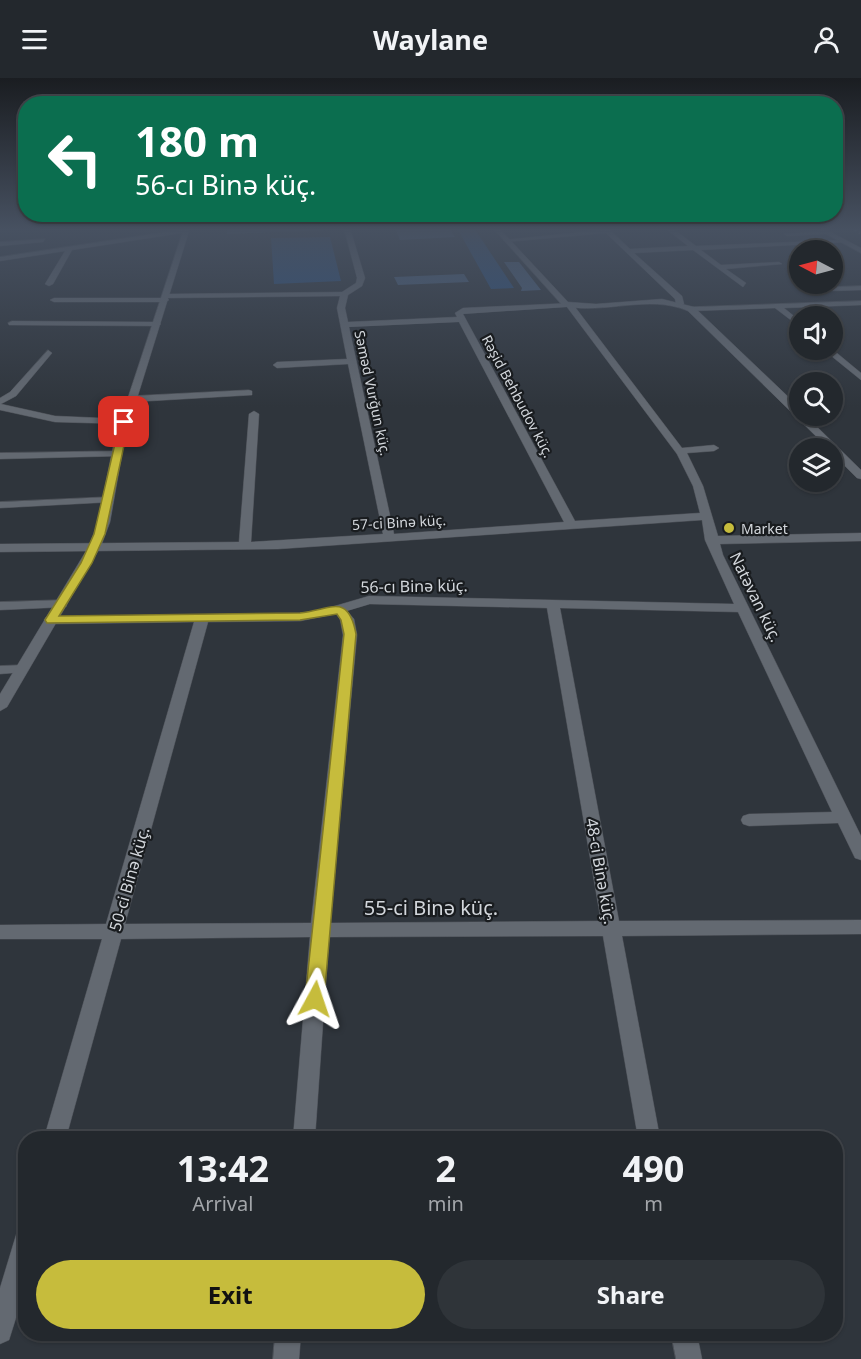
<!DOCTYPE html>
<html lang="en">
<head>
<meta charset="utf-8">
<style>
	:root { --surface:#23282d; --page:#2f3439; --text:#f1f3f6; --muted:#a3a6aa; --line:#404449; --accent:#c6bc3c }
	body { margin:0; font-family:"Noto Sans",sans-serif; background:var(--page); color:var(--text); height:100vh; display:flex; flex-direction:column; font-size:22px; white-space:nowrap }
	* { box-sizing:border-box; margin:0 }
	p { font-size:20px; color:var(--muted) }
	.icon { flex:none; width:33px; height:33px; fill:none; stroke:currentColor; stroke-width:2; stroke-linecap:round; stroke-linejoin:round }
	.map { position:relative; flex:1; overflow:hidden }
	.details { position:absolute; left:18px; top:1053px; width:825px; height:210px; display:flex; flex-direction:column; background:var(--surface); border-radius:24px; box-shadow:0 2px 4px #0004,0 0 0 2px var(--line) }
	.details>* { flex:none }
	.banner { position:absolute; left:18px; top:18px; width:825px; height:126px; border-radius:24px; box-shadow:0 2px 4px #0004,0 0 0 2px var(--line); background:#0b6e4f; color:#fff; overflow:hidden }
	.needle { width:39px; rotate:276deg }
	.buttons { position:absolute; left:789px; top:162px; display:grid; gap:12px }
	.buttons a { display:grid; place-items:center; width:54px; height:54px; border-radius:50%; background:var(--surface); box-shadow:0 2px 4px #0004,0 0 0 2px var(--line); font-size:30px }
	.pin { position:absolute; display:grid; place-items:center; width:51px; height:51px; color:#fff; margin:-26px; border-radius:12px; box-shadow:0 3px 9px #0006 }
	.me { position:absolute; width:66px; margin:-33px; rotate:5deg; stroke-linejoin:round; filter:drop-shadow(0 0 4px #0008) }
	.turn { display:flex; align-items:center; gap:21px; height:126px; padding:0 18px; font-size:27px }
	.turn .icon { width:78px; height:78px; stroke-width:2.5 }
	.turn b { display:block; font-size:42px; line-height:51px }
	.eta { display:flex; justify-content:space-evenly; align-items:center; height:102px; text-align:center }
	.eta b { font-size:36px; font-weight:700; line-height:42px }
	.action { display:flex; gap:12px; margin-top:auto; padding:12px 18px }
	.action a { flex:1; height:69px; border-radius:36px; background:var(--accent); color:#111; font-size:24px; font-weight:700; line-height:69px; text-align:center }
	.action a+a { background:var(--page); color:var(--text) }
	header { display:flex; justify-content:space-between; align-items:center; height:78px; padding:0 18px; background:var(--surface); font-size:27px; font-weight:700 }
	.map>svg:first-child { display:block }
	.green { fill:#49607e }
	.building { fill:#294f7f }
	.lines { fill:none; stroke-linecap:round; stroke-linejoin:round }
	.street-casing { stroke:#4c5057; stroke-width:1 }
	.secondary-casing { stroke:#4c5057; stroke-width:1 }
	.street { fill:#636971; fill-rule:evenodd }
	.secondary { fill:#636971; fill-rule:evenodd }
	.rail { stroke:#8b9096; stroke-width:2; stroke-dasharray:1.5 3; stroke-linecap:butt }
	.route { fill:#c6bc3c; stroke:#817a27; stroke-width:1.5 }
	.poi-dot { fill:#c6bc3c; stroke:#191c1f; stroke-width:2 }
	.labels { text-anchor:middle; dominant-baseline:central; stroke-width:4.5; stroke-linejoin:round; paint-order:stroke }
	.far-street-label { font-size:14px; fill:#d3d7dc; stroke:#191c1f }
	.far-poi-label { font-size:14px; fill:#d3d7dc; stroke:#191c1f; text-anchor:start }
	.street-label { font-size:16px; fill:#d3d7dc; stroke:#191c1f }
	.near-street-label { font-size:20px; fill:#d3d7dc; stroke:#191c1f }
</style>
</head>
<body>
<header><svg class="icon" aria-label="menu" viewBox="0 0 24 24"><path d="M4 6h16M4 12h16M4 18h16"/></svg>Waylane<svg class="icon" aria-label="person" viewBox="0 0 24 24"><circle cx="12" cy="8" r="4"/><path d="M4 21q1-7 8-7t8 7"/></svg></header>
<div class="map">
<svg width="861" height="1281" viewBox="0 0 861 1281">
	<rect width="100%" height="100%" fill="#2f353c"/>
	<!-- green -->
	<path class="green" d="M227 150H329L330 152 227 156Z
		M395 150H449L455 159 400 162Z
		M504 184H519L541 212 521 213 522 210Z
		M464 196 469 204 398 207 394 199Z"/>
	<!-- building -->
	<path class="building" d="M457 150H474L514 210 491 211Z
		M330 159 341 203 274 206 271 160Z"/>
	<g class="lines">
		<!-- street casing -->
		<g class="street-casing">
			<path id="street" d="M344 150H350L365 200 362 208 348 217 345 230 348 244 457 239 455 235 463 230 572 225 682 370 714 367 719 370 714 373 687 375 703 408 718 458 861 455V463L720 466 723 477 861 758V782L855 780 838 745 749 748 743 746 741 742 743 738 749 736 832 734 738 534 560 530 619 843 861 842V856L622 858 660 1060H638L603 858 329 859 315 1060H293L310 859 121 861 66 1060H44L102 861H0V847L106 846 194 544 51 546 46 545 44 542 46 539 300 535 318 533 369 518 734 526 705 462 702 442 278 471 0 474V466L239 464 249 336 254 333 259 336 251 464 383 456 348 286 277 290 273 287 277 284 347 281 337 230 340 218 167 220 169 222 165 224H54L50 222 54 220H165L163 218 167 216 342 214 356 205 357 200ZM567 229 677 376 693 408 700 435 575 443 463 236ZM459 244 564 444 394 456 349 249ZM370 526 547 530 601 843 330 845 357 557 354 541 347 533ZM336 536 340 541 343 557 311 845 125 846 208 544 300 543Z
				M601 150 610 152 630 171 688 168 665 150H672L696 168 844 162 847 164 701 172 721 187 779 184 782 186 726 191 746 205 743 209 693 172 634 175 682 218 684 226 680 228 676 226 675 221 606 155 506 164 503 162 602 152Z
				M186 151 188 154 72 172 53 206 49 208 45 206 65 173 0 183V179Z
				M828 153 826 156 787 158 784 156Z
				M45 161 43 164 0 168V164Z
				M861 208V212L828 213 824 211 828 209Z
				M861 223V227L784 230 800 243V249L775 230 691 233 687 231 691 229Z
				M12 243 157 244 161 246 157 248 9 247 8 245Z
				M832 271 861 295V302L824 272Z
				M48 272 52 275 16 318 1 326 55 338 124 341 127 342V346L55 344 0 332V320L10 314Z
				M249 312 252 313V317L132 324 127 321 132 318Z
				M116 373 120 374V378L0 381V375Z
				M108 419 114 422 112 424 0 430V424Z
				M61 522 67 526 66 529 0 532V524Z
				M20 587 25 588 27 591 25 594 0 596V588Z
				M26 1151V1208L9 1262 0 1266V1210L17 1154Z
				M275 1256H301L299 1281H273Z
				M671 1256H697L702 1281H676Z"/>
		</g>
		<!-- secondary casing -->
		<g class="secondary-casing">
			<path id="secondary" d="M184 150H190L125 359 110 444 101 468 7 629 0 633V616L89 468 98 444 115 359Z
				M493 150H499L568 224 596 226 662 221 694 229 800 330V338H806L861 392V401L857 400 832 375V370H828L688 233C648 216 605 237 563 228Z
				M815 150H823L861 170V175Z"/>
		</g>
		<!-- street -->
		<use href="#street" class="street"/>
		<!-- secondary -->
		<use href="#secondary" class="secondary"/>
		<!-- rail -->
		<path class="rail" d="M851 150 861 156"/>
	</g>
	<!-- sky -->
	<linearGradient id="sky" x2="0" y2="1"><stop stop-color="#1a1d21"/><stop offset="0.46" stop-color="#475161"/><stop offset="1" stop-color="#475161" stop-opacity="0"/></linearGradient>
	<rect width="861" height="329" fill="url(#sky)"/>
	<!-- route -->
	<path class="route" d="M124 341 129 344 105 456 92 485 59 538 300 535C331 532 348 514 356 556L324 921 321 926 315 928 308 926 305 921 344 556 341 542 337 536 300 542 47 545 45 542 81 485 94 456 120 344Z"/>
	<!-- markers -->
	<circle class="poi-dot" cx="729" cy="450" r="6"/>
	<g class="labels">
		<!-- far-street labels -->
		<g class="far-street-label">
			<text transform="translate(373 315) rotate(78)">Səməd Vurğun küç.</text>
			<text transform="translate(518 318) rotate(62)">Rəşid Behbudov küç.</text>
			<text transform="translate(399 444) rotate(-3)">57-ci Binə küç.</text>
		</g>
		<!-- far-poi labels -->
		<g class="far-poi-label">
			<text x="741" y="450">Market</text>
		</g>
		<!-- street labels -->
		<g class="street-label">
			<text transform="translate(414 508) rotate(-1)">56-cı Binə küç.</text>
			<text transform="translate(756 519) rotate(64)">Natəvan küç.</text>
			<text transform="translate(601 793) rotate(80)">48-ci Binə küç.</text>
			<text transform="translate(129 801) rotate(-74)">50-ci Binə küç.</text>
		</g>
		<!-- near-street labels -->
		<g class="near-street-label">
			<text x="431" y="829">55-ci Binə küç.</text>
		</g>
	</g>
</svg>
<div class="buttons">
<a><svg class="needle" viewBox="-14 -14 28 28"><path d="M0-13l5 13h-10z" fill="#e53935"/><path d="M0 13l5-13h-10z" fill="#a3a6aa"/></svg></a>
<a><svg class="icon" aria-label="sound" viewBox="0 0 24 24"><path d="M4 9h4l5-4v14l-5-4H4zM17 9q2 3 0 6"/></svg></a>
<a><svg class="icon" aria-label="search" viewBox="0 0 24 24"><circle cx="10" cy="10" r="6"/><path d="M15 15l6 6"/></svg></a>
<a><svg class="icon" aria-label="layers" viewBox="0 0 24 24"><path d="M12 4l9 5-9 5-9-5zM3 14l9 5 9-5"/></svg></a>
</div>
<div class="pin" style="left:124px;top:344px;background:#d93025"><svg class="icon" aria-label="arrive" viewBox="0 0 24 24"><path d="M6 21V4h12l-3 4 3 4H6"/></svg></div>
<svg class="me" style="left:315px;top:921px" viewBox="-20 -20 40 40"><path d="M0-17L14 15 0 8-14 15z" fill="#c6bc3c" stroke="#fff" stroke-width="4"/></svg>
<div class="banner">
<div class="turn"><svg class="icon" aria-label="left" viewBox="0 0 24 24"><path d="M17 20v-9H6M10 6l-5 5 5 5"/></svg><div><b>180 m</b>56-cı Binə küç.</div></div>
</div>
<section class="details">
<div class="eta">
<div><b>13:42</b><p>Arrival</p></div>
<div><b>2</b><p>min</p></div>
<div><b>490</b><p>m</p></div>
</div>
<div class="action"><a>Exit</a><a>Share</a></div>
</section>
</div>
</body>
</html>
